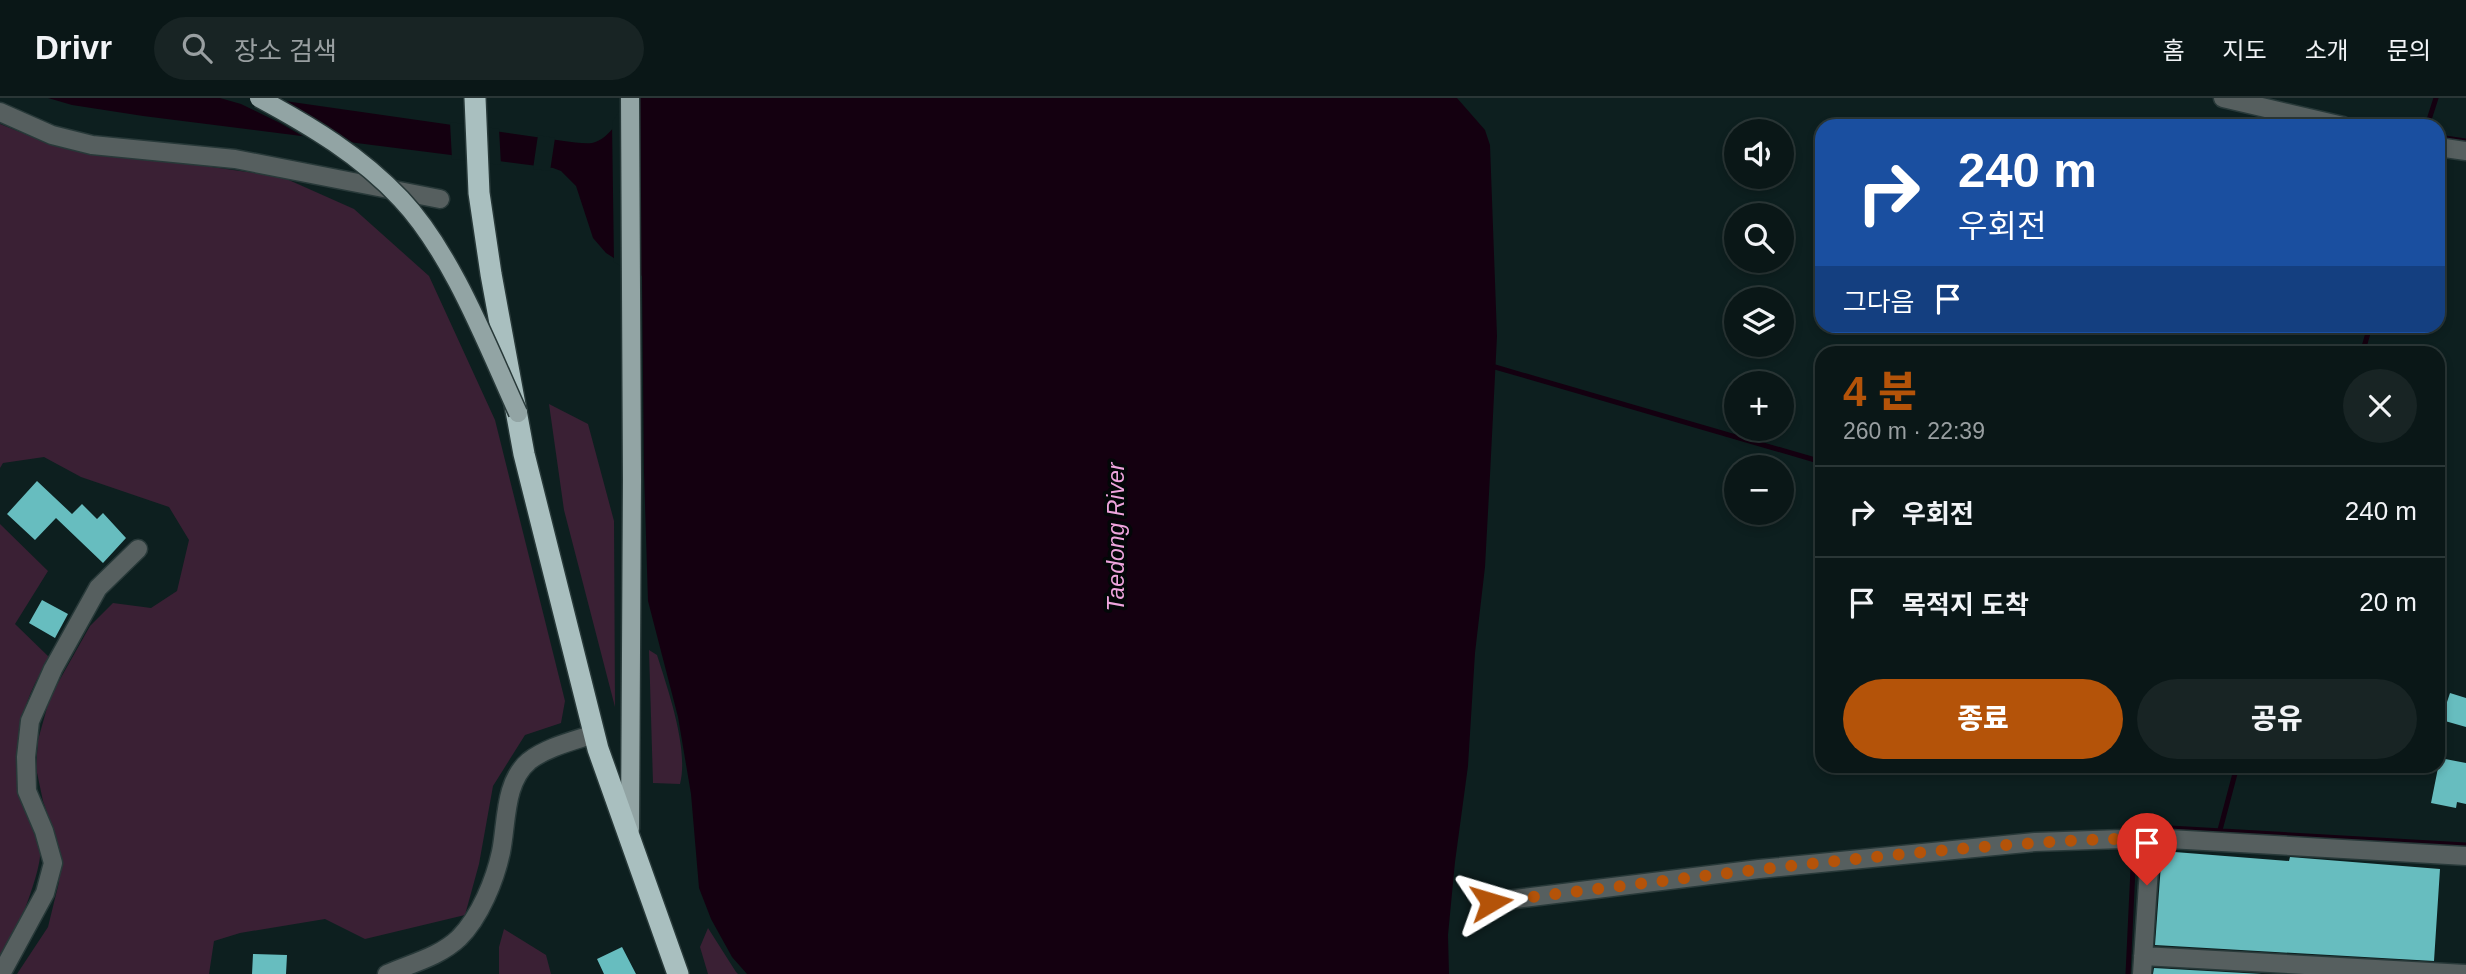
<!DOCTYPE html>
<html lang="ko">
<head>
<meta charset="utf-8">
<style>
	:root { --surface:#0a1717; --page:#182424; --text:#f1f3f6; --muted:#999fa1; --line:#2a3636; --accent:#b45309 }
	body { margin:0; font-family:Arial,"Noto Sans KR",sans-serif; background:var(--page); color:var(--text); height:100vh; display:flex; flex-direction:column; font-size:26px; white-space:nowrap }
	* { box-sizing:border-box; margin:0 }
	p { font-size:23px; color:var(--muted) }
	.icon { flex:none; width:38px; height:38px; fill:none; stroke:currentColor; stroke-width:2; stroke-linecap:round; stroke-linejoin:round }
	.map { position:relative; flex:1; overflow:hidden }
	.details { position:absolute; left:1815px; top:248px; width:630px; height:427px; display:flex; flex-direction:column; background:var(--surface); border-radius:21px; box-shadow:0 4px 10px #0003,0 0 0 2px var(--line) }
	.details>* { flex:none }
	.banner { position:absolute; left:1815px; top:21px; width:630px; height:214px; border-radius:21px; box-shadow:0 4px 10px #0003,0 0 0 2px var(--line); background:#1a4fa0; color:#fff; overflow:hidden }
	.fabs { position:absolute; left:1724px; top:21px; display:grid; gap:14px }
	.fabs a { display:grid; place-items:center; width:70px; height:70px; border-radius:50%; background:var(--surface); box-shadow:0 4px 10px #0003,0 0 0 2px var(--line); font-size:35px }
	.pin { position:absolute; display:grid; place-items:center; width:60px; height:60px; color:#fff; margin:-72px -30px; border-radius:50% 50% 50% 0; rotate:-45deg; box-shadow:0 0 7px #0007 }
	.pin .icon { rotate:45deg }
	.me { position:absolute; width:77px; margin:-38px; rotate:83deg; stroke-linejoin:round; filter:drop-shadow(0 0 5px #0008) }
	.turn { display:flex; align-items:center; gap:24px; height:147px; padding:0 28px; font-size:32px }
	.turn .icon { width:91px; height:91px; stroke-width:2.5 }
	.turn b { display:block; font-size:49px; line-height:60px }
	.then { display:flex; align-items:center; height:66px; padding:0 28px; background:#0003; gap:14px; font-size:26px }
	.round { display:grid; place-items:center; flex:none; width:74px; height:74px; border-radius:37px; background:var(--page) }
	.head { display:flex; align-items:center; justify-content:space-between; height:119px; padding:0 28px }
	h1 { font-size:42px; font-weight:800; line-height:52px; color:var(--accent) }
	.cta { display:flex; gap:14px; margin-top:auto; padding:14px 28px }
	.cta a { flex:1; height:80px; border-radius:42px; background:var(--accent); color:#fff; font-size:28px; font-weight:800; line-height:80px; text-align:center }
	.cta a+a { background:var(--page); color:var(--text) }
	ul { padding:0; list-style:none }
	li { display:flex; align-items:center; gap:21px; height:91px; padding:0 28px; border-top:2px solid var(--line) }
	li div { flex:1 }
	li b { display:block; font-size:26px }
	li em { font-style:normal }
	header { display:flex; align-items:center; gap:42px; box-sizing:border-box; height:98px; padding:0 35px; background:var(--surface); border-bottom:2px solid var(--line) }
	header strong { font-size:33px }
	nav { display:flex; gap:38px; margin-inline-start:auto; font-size:24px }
	.search { width:490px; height:63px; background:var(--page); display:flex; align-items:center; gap:18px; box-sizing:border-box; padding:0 24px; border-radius:38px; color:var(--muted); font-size:26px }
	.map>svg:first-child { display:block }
	.green { fill:#3a2034 }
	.water { fill:#140010 }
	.pier { fill:#0d1f1f }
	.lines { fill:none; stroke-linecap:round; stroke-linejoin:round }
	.stream { stroke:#140010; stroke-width:5 }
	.building { fill:#67bdbf }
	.minor-casing { stroke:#283939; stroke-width:21 }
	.major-casing { stroke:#283939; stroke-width:21 }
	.highway-casing { stroke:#283939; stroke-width:24 }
	.minor { stroke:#565f5f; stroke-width:18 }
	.major { stroke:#92a4a4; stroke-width:18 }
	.highway { stroke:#a9bfbf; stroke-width:21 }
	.major-bridge-casing { stroke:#283939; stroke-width:21; stroke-linecap:butt }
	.major-bridge { stroke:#92a4a4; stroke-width:18 }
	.route { stroke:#b45309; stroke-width:12; stroke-dasharray:0 21.6 }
	.labels { text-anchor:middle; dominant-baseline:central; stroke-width:7; stroke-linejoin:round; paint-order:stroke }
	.water-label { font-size:23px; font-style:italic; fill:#eea4dd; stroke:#030708 }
</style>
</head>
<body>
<header>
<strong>Drivr</strong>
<div class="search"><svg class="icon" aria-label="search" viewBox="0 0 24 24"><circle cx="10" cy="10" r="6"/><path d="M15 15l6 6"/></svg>장소 검색</div>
<nav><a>홈</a><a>지도</a><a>소개</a><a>문의</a></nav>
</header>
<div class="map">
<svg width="2466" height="876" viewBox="0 0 2466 876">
	<rect width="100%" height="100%" fill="#0d1f1f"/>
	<!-- green -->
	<path class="green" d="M0 26 50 46 282 79 354 111 429 178 495 322 565 603 561 625 525 637 493 688 479 766 465 817 365 841 325 821 240 835 214 843 209 876H17L48 829 59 784 55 738 43 703 36 670 38 642 50 599 90 528 113 505 151 510 177 493 189 442 169 409 81 379 44 359 3 365 0 370Z
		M549 306 588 326 614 423 615 609 564 412Z
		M0 426 48 473 15 526 50 560C21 601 9 655 23 703 28 718 39 740 40 754 42 773 11 850 0 865Z
		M649 552 657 557C668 592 689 651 680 686L653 685Z
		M708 830 736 874 738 876H708L700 849Z
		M504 831 546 857 551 876H499V849Z"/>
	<!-- water -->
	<path class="water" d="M48 0H264L564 43C573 44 584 46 592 45 611 41 623 15 632 0H1457L1485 32 1490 47 1497 238 1490 377 1485 469 1475 555 1468 668 1455 764 1448 837 1449 876H747L732 859 711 821 699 790 691 696 678 619 648 503 644 374 642 178 606 155 593 140 576 88 561 73 553 70 143 18 72 7Z"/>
	<!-- pier -->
	<path class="pier" d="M220 0H281L360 49 311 43 280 25 241 6Z
		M628 0 637 178 614 164 612 24Z
		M450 24 499 31 501 67 452 61Z
		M538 37 555 40 550 73 533 71Z"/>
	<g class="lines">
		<!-- stream -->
		<path class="stream" d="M2427 28 2436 0
			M2438 39 2466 43
			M2362 256 2370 228
			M1495 269 1822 364
			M2220 732 2237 668
			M2128 876 2135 728 2466 747"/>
	</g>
	<!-- building -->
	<path class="building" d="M37 383 72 416 82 406 97 421 103 415 126 440 103 465 56 420 35 442 7 416Z
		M42 502 68 516 55 540 29 525Z
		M2450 595 2466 600V629L2438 621V605L2446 607Z
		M2440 660 2466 665V706L2457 704 2456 710 2431 705Z
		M2162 753 2289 763 2290 759 2440 771 2434 863 2155 847Z
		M622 849 636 876H604L597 861Z
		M253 856 287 857 286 876H252Z
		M2154 870 2262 876H2153Z"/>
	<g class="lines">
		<!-- minor casing -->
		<g class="minor-casing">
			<path id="minor" d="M2223 0 2343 28
				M0 14 52 37 92 47 235 61 440 101
				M2438 49 2466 53
				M1491 804 1759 771 2035 744 2151 740 2466 758
				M2143 858 2466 876
				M1 876 45 795 53 765 44 733 27 693 26 659 30 623 53 571 98 490 138 451
				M387 876C412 865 439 859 459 840 480 819 495 782 501 754 507 724 504 684 529 663 547 649 573 643 594 636
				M2142 876 2151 740"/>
		</g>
		<!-- major casing -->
		<g class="major-casing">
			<path id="major" d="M630 731 632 381 630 0"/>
		</g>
		<!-- highway casing -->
		<g class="highway-casing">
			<path id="highway" d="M475 0 479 95 491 176 524 356 598 651 678 876"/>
		</g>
		<!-- minor -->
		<use href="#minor" class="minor"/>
		<!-- major -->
		<use href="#major" class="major"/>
		<!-- highway -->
		<use href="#highway" class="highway"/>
		<!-- major-bridge casing -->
		<g class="major-bridge-casing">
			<path id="major-bridge" d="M259 0C311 28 361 58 401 101 452 155 487 247 518 315"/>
		</g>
		<!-- major-bridge -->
		<use href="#major-bridge" class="major-bridge"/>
	</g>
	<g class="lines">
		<!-- route -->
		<path class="route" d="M1491 804C1672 782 1853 758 2034 745 2073 742 2112 741 2151 740L2147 787"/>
	</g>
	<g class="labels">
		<!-- water labels -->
		<g class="water-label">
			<text transform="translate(1116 439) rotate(-90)">Taedong River</text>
		</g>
	</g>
</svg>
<div class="fabs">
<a><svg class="icon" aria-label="sound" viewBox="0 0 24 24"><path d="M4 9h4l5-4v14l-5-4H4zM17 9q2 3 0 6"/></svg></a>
<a><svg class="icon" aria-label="search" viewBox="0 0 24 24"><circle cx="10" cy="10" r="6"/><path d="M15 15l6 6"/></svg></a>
<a><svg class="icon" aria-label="layers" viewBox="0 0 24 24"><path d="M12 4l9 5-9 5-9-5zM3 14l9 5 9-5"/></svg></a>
<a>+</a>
<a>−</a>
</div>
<div class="pin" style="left:2147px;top:787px;background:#d93025"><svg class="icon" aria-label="arrive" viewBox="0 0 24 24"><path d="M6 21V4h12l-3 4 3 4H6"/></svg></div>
<svg class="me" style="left:1491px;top:804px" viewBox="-20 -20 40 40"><path d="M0-17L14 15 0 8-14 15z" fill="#b45309" stroke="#fff" stroke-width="4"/></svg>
<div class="banner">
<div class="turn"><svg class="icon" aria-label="right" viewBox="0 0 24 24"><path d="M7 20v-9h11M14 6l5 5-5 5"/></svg><div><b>240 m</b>우회전</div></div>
<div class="then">그다음<svg class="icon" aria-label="arrive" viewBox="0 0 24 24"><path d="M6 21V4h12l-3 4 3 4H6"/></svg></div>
</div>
<section class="details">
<div class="head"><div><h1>4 분</h1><p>260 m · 22:39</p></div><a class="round"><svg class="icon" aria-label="close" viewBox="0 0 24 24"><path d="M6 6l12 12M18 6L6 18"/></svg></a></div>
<ul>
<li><svg class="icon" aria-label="right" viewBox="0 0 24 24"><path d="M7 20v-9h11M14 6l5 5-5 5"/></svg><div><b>우회전</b></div><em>240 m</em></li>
<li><svg class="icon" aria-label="arrive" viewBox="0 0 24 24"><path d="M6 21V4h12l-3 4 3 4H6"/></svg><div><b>목적지 도착</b></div><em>20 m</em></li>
</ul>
<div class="cta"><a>종료</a><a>공유</a></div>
</section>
</div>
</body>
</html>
